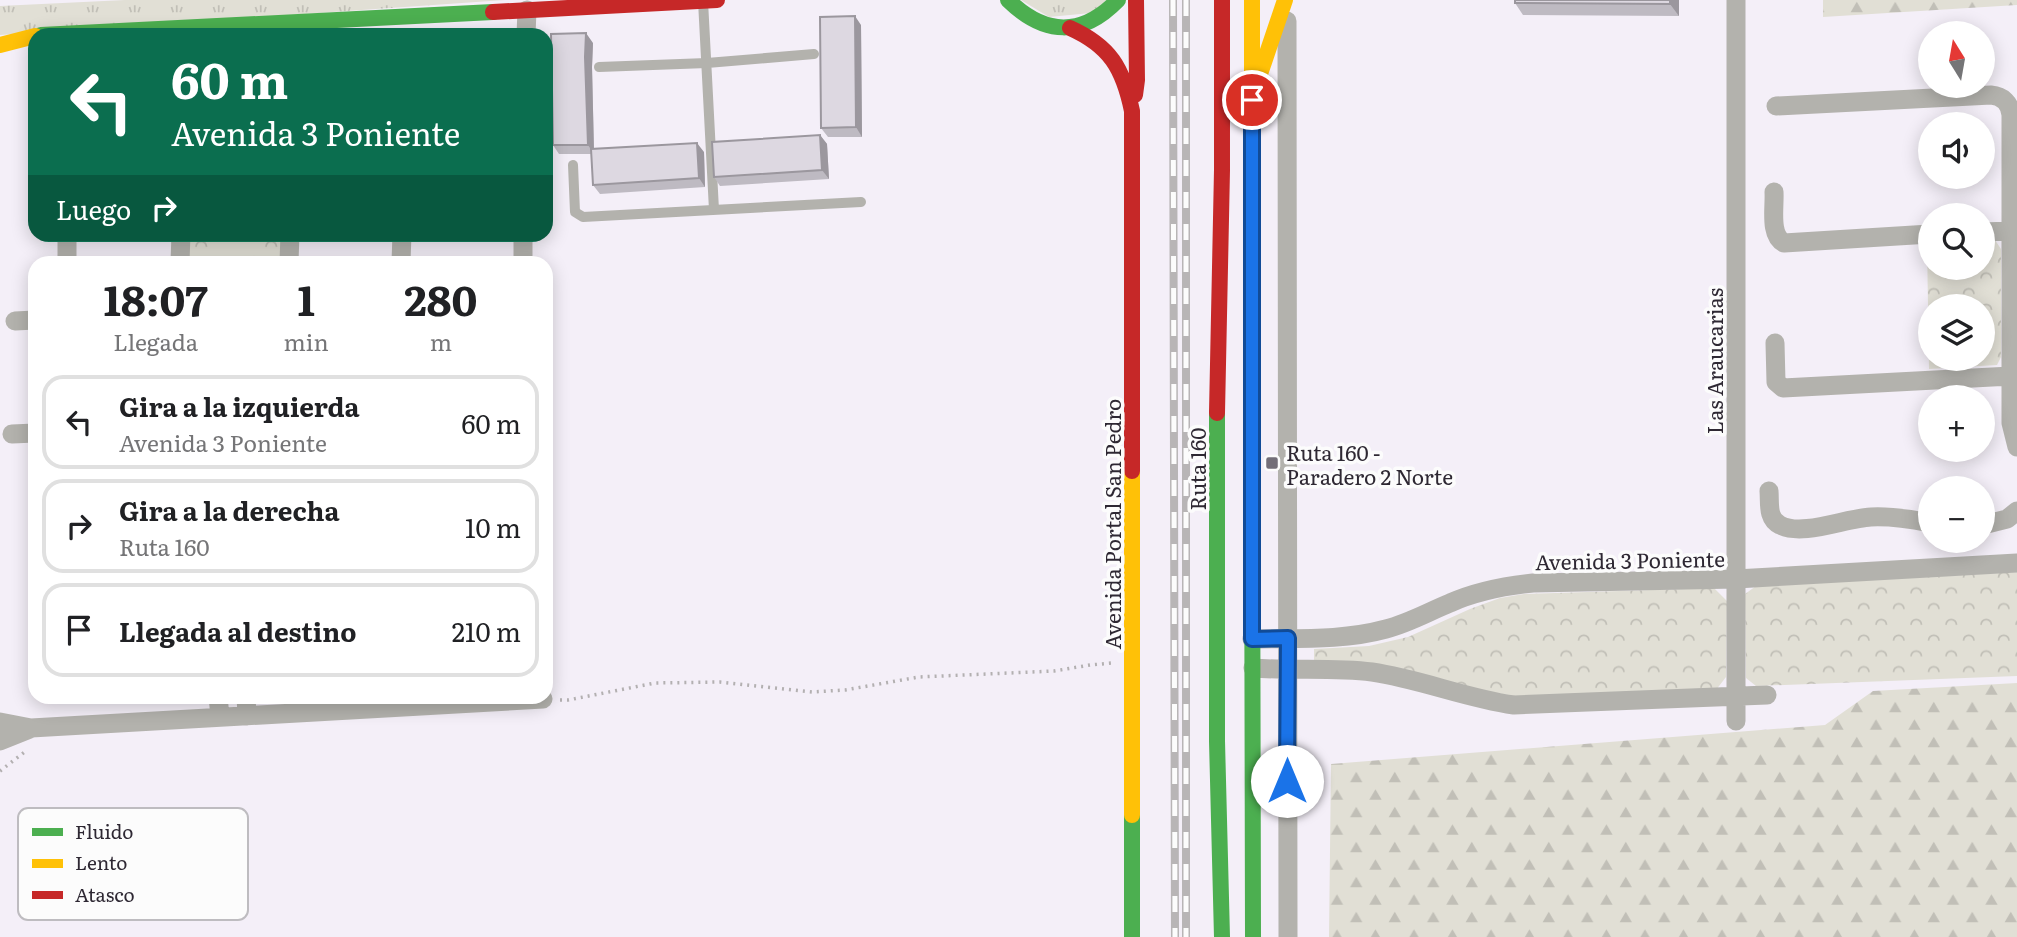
<!DOCTYPE html>
<html lang="es">
<head>
<meta charset="utf-8">
<style>
	:root { --surface:#fff; --page:#f6f6f6; --text:#202124; --muted:#757577; --line:#e0e0e0 }
	body { margin:0; font-family:Literata,serif; background:var(--page); color:var(--text); height:100vh; display:flex; flex-direction:column; font-size:26px; white-space:nowrap }
	* { box-sizing:border-box; margin:0 }
	p { font-size:23px; color:var(--muted) }
	.icon { flex:none; width:38px; height:38px; fill:none; stroke:currentColor; stroke-width:2; stroke-linecap:round; stroke-linejoin:round }
	.map { position:relative; flex:1; overflow:hidden }
	.panel { position:absolute; left:28px; top:256px; width:525px; height:448px; display:flex; flex-direction:column; background:var(--surface); border-radius:21px; box-shadow:0 4px 18px #0003 }
	.panel>* { flex:none }
	.guide { position:absolute; left:28px; top:28px; width:525px; height:214px; border-radius:21px; box-shadow:0 4px 18px #0003; background:#0b6e4f; color:#fff; overflow:hidden }
	.needle { width:46px; rotate:349deg }
	.buttons { position:absolute; left:1918px; top:21px; display:grid; gap:14px }
	.buttons a { display:grid; place-items:center; width:77px; height:77px; border-radius:50%; background:var(--surface); box-shadow:0 4px 18px #0003; font-size:35px }
	.pin { position:absolute; display:grid; place-items:center; width:60px; height:60px; color:#fff; margin:-30px; border:4px solid #fff; border-radius:50%; box-shadow:0 2px 7px #0007 }
	.me { position:absolute; width:77px; margin:-38px; rotate:0deg; stroke-linejoin:round; filter:drop-shadow(0 0 5px #0008) }
	.turn { display:flex; align-items:center; gap:24px; height:147px; padding:0 28px; font-size:32px }
	.turn .icon { width:91px; height:91px; stroke-width:2.5 }
	.turn b { display:block; font-size:49px; line-height:60px }
	.then { display:flex; align-items:center; height:66px; padding:0 28px; background:#0003; gap:14px; font-size:26px }
	.eta { display:flex; justify-content:space-evenly; align-items:center; height:119px; text-align:center }
	.eta b { font-size:42px; font-weight:700; line-height:49px }
	ul { padding:0; list-style:none }
	li { display:flex; align-items:center; gap:21px; height:94px; margin:0 14px 10px; padding:0 14px; border:4px solid var(--line); border-radius:21px }
	li div { flex:1 }
	li b { display:block; font-size:26px }
	li em { font-style:normal }
	.map>svg:first-child { display:block }
	.grass { fill:url(#grass-tufts) }
	.forest { fill:url(#forest-firs) }
	.park { fill:url(#park-crowns); fill-rule:evenodd }
	.garden { fill:#e1dfd5 }
	.lines { fill:none; stroke-linecap:round; stroke-linejoin:round }
	.path { stroke:#b3b0b1; stroke-width:3.5; stroke-dasharray:2 5; stroke-linecap:butt }
	.lane { stroke:#b3b2ad; stroke-width:10 }
	.street { stroke:#b3b2ad; stroke-width:19 }
	.fast { stroke:#4caf50; stroke-width:16 }
	.slow { stroke:#ffc107; stroke-width:16 }
	.jam { stroke:#c62828; stroke-width:16 }
	.rail-casing { stroke:#b8b5b6; stroke-width:8 }
	.rail { stroke:#fcfcfc; stroke-width:5; stroke-dasharray:16; stroke-linecap:butt }
	.wall { fill:#bebac2 }
	.shaded-wall { fill:#9b979e }
	.building { fill:#ddd8e1; stroke:#9b979e; stroke-width:2 }
	.route-casing { stroke:#114b97; stroke-width:18 }
	.route { stroke:#1a73e8; stroke-width:12 }
	.poi-dot { fill:#736e78; stroke:#fcfcfc; stroke-width:2.5 }
	.labels { text-anchor:middle; dominant-baseline:central; stroke-width:7; stroke-linejoin:round; paint-order:stroke }
	.street-label { font-size:21px; fill:#2e2833; stroke:#fcfcfc }
	.poi-label { font-size:21px; fill:#2e2833; stroke:#fcfcfc; text-anchor:start }
	.key { fill:#fcfcfc; stroke:#bebcc0; stroke-width:2 }
	.key-label { font-size:19px; fill:#2e2833 }
</style>
</head>
<body>
<div class="map">
<svg width="2017" height="937" viewBox="0 0 2017 937">
	<defs>
		<pattern id="grass-tufts" width="24" height="20" patternUnits="userSpaceOnUse" patternTransform="scale(1.75)"><rect width="24" height="20" fill="#e1dfd5"/><path d="M3 7l-1-3M5 7V3M7 7l1-3M15 17l-1-3M17 17v-4M19 17l1-3" fill="none" stroke="#c1bfb7"/></pattern>
		<pattern id="forest-firs" width="22" height="20" patternUnits="userSpaceOnUse" patternTransform="scale(1.75)"><rect width="22" height="20" fill="#e1dfd5"/><path d="M5 1l3.5 6h-7zM16 11l3.5 6h-7z" fill="#c1bfb7"/></pattern>
		<pattern id="park-crowns" width="20" height="18" patternUnits="userSpaceOnUse" patternTransform="scale(1.75)"><rect width="20" height="18" fill="#e1dfd5"/><path d="M2 6a3 3 0 1 1 6 0M12 15a3 3 0 1 1 6 0" fill="none" stroke="#c1bfb7"/></pattern>
	</defs>
	<rect width="100%" height="100%" fill="#f4eff8"/>
	<!-- grass -->
	<path class="grass" d="M125 0H505L0 35V6Z
		M1021 0H1107L1091 13 1049 17Z"/>
	<!-- forest -->
	<path class="forest" d="M1823 0H2017V5L1823 17Z
		M2017 683V937H1329L1331 764 1825 725 1873 691Z"/>
	<!-- park -->
	<path class="park" d="M189 235H282L281 262H189Z
		M1995 240 2001 249V357L1997 365 1929 369 1927 243H1930V268H1983V241ZM1930 306H1983V359H1930Z
		M2017 572V676L1756 686 1746 678 1745 594 1756 586Z
		M1714 588 1727 601 1726 677 1716 690 1519 697 1314 661V649L1369 646 1408 637 1470 609 1500 598 1524 594Z"/>
	<!-- garden -->
	<path class="garden" d="M210 235H251V262H211Z"/>
	<g class="lines">
		<!-- path -->
		<path class="path" d="M560 700H568L655 683 720 682 812 692 845 690 919 677 1054 671 1090 665 1112 663
			M0 771 26 751"/>
		<!-- lane -->
		<path class="lane" d="M703 1 714 210
			M599 67 707 63 814 54
			M573 165 575 212 583 217 861 202"/>
		<!-- street -->
		<path class="street" d="M1736 0V721
			M1287 21 1288 937
			M526 35 527 10
			M1776 106 1991 95C2003 96 2010 103 2011 115V423L2017 447
			M1774 192C1775 207 1769 235 1784 243L1930 234
			M1983 232 2011 231
			M67 262V234
			M180 262 181 234
			M289 262 290 234
			M401 262 402 234
			M523 262V234
			M15 321 35 320
			M1775 343 1776 382 1783 388 2011 376
			M12 434 35 433
			M1769 491C1770 503 1767 519 1780 525 1802 537 1846 518 1871 517 1891 516 1910 519 1930 523
			M1983 525 2007 519 2017 511
			M1252 639C1297 638 1342 641 1386 629 1409 623 1428 612 1450 603 1477 591 1504 586 1533 583L1736 579 2017 563
			M1253 668C1292 671 1333 667 1372 672 1420 679 1465 698 1514 705L1767 695
			M218 696 220 717
			M246 696 247 716
			M0 722 31 728 543 699
			M0 741 30 729"/>
		<!-- fast -->
		<path class="fast" d="M1008 0C1045 36 1082 37 1118 0
			M41 35 493 12
			M1217 413V741L1222 937
			M1252 460 1253 937
			M1132 815V937"/>
		<!-- slow -->
		<path class="slow" d="M1252 0V460
			M0 45 35 36
			M1260 74 1285 0
			M1132 471V815"/>
		<!-- jam -->
		<path class="jam" d="M493 12 717 0
			M1070 28C1110 46 1123 68 1132 111V471
			M1135 95 1137 80 1136 0
			M1217 413 1222 170V0"/>
		<!-- rail casing -->
		<g class="rail-casing">
			<path id="rail" d="M1173 0 1175 937
				M1186 0V937"/>
		</g>
		<!-- rail -->
		<use href="#rail" class="rail"/>
	</g>
	<!-- wall -->
	<path class="wall" d="M1679 0V16L1523 15 1515 3Z
		M861 25 862 137H828L821 128Z
		M593 43 592 67 594 149 704 152 705 187 600 194 593 185 592 154H559L553 145Z
		M820 135 827 144 829 179 720 186 714 177Z"/>
	<!-- shaded-wall -->
	<path class="shaded-wall" d="M1670 0H1679V16L1670 4Z
		M855 16 861 25 862 137 856 127Z
		M586 33 593 43 592 67 594 154 588 145 585 57Z
		M820 135 827 144 829 179 822 170Z
		M697 143 704 152 705 187 699 178Z"/>
	<!-- building -->
	<path class="building" d="M1515 0H1670V4L1515 3Z
		M855 16 856 127 821 128 820 17Z
		M586 33 585 57 588 145H553L551 34Z
		M820 135 822 170 714 177 712 142Z
		M697 143 699 178 593 185 591 149Z"/>
	<g class="lines">
		<!-- route casing -->
		<g class="route-casing">
			<path id="route" d="M1252 100V639L1288 638 1287 781"/>
		</g>
		<!-- route -->
		<use href="#route" class="route"/>
	</g>
	<!-- markers -->
	<rect class="poi-dot" x="1265" y="456" width="14" height="14" rx="3.5"/>
	<g class="labels">
		<!-- street labels -->
		<g class="street-label">
			<text transform="translate(1713 361) rotate(-90)">Las Araucarias</text>
			<text transform="translate(1196 469) rotate(-90)">Ruta 160</text>
			<text transform="translate(1111 524) rotate(-90)">Avenida Portal San Pedro</text>
			<text transform="translate(1630 559) rotate(-1)">Avenida 3 Poniente</text>
		</g>
		<!-- poi labels -->
		<g class="poi-label">
			<text x="1286" y="451">Ruta 160 -<tspan x="1286" dy="24">Paradero 2 Norte</tspan></text>
		</g>
	</g>
	<!-- legend -->
	<rect x="18" y="808" width="230" height="112" rx="10" class="key"/>
	<rect x="32" y="828" width="31" height="8" fill="#4caf50"/>
	<rect x="32" y="859" width="31" height="9" fill="#ffc107"/>
	<rect x="32" y="891" width="31" height="8" fill="#c62828"/>
	<g class="key-label">
		<text x="75" y="839">Fluido</text>
		<text x="75" y="870">Lento</text>
		<text x="75" y="902">Atasco</text>
	</g>
</svg>
<div class="buttons">
<a><svg class="needle" viewBox="-14 -14 28 28"><path d="M0-13l5 13h-10z" fill="#e53935"/><path d="M0 13l5-13h-10z" fill="#757577"/></svg></a>
<a><svg class="icon" aria-label="sound" viewBox="0 0 24 24"><path d="M4 9h4l5-4v14l-5-4H4zM17 9q2 3 0 6"/></svg></a>
<a><svg class="icon" aria-label="search" viewBox="0 0 24 24"><circle cx="10" cy="10" r="6"/><path d="M15 15l6 6"/></svg></a>
<a><svg class="icon" aria-label="layers" viewBox="0 0 24 24"><path d="M12 4l9 5-9 5-9-5zM3 14l9 5 9-5"/></svg></a>
<a>+</a>
<a>−</a>
</div>
<div class="pin" style="left:1252px;top:100px;background:#d93025"><svg class="icon" aria-label="arrive" viewBox="0 0 24 24"><path d="M6 21V4h12l-3 4 3 4H6"/></svg></div>
<svg class="me" style="left:1287px;top:781px" viewBox="-20 -20 40 40"><circle r="19" fill="#fff"/><path d="M0-13L10 11 0 6-10 11z" fill="#1a73e8"/></svg>
<div class="guide">
<div class="turn"><svg class="icon" aria-label="left" viewBox="0 0 24 24"><path d="M17 20v-9H6M10 6l-5 5 5 5"/></svg><div><b>60 m</b>Avenida 3 Poniente</div></div>
<div class="then">Luego<svg class="icon" aria-label="right" viewBox="0 0 24 24"><path d="M7 20v-9h11M14 6l5 5-5 5"/></svg></div>
</div>
<section class="panel">
<div class="eta">
<div><b>18:07</b><p>Llegada</p></div>
<div><b>1</b><p>min</p></div>
<div><b>280</b><p>m</p></div>
</div>
<ul>
<li><svg class="icon" aria-label="left" viewBox="0 0 24 24"><path d="M17 20v-9H6M10 6l-5 5 5 5"/></svg><div><b>Gira a la izquierda</b><p>Avenida 3 Poniente</p></div><em>60 m</em></li>
<li><svg class="icon" aria-label="right" viewBox="0 0 24 24"><path d="M7 20v-9h11M14 6l5 5-5 5"/></svg><div><b>Gira a la derecha</b><p>Ruta 160</p></div><em>10 m</em></li>
<li><svg class="icon" aria-label="arrive" viewBox="0 0 24 24"><path d="M6 21V4h12l-3 4 3 4H6"/></svg><div><b>Llegada al destino</b></div><em>210 m</em></li>
</ul>
</section>
</div>
</body>
</html>
